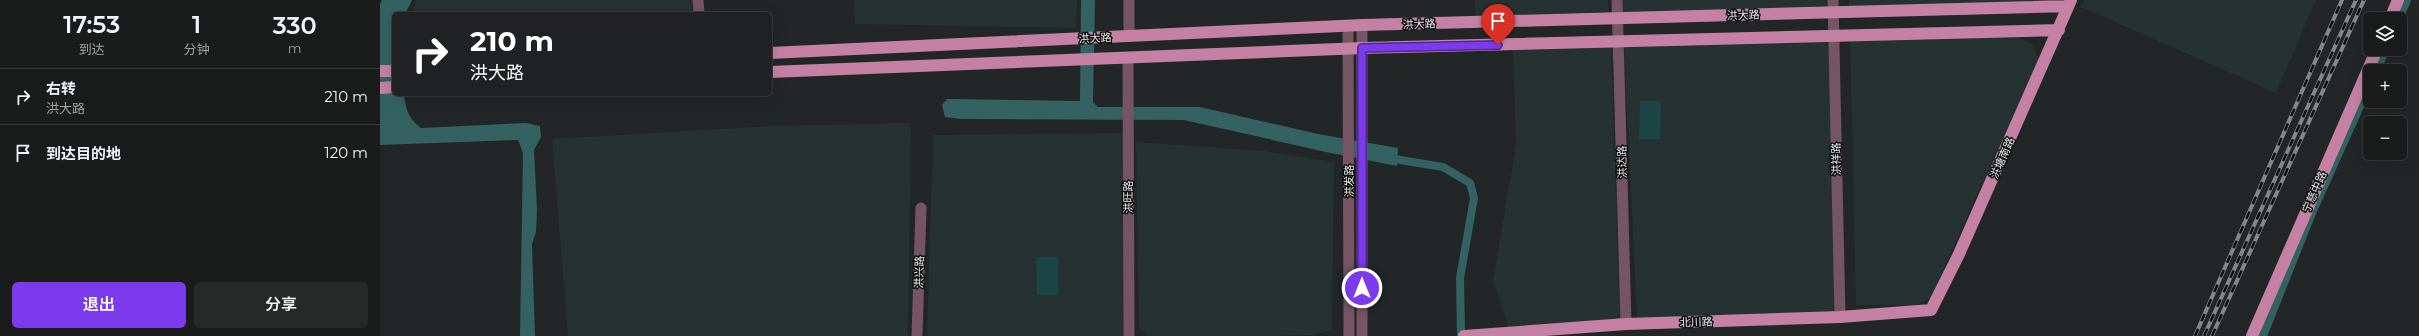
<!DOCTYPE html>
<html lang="zh">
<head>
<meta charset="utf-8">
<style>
	:root { --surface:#1a1c1c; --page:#272929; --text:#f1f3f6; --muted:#9fa1a3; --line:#383a3b; --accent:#7c3aed }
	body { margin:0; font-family:Montserrat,"Noto Sans SC",sans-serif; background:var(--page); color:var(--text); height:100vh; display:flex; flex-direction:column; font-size:15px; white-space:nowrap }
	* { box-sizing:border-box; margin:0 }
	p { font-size:13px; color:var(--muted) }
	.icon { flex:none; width:22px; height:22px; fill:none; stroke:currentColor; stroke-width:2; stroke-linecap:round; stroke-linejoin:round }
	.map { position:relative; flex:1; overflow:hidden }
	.drawer { display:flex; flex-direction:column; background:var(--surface); width:380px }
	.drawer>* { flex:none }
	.hud { position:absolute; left:12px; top:12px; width:380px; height:84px; border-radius:6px; box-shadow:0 4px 16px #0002,0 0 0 1px var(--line); background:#202124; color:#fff; overflow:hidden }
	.tools { position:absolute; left:1983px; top:12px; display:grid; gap:8px }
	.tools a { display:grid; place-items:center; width:44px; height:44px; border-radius:6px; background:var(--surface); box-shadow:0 4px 16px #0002,0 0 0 1px var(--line); font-size:20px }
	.pin { position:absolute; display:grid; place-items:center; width:34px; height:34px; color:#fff; margin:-41px -17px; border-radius:50% 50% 50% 0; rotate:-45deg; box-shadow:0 0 4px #0007 }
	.pin .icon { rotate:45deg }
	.me { position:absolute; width:44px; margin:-22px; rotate:0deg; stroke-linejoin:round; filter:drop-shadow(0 0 3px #0008) }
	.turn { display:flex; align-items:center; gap:14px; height:84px; padding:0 12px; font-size:18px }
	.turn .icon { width:52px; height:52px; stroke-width:2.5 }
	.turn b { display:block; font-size:28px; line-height:34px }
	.eta { display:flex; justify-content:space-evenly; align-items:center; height:68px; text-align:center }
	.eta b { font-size:24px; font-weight:600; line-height:28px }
	.cta { display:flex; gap:8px; margin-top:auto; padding:8px 12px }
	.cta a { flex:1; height:46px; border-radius:6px; background:var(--accent); color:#fff; font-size:16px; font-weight:600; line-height:46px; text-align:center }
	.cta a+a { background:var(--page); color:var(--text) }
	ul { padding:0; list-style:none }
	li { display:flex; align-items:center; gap:12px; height:56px; padding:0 12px; border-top:1px solid var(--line) }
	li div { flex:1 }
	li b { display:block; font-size:15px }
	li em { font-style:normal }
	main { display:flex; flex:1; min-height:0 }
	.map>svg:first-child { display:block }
	.built { fill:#263131 }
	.green { fill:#1b4444 }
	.water { fill:#346262 }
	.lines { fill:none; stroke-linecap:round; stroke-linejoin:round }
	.canal { stroke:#346262; stroke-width:8 }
	.minor { stroke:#755464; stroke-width:11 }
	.major { stroke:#c481a3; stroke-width:12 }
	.rail-casing { stroke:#858888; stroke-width:4 }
	.rail { stroke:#0d0e0e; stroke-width:2.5; stroke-dasharray:8; stroke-linecap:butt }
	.route-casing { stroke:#51269a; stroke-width:10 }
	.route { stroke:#7c3aed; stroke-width:7 }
	.labels { text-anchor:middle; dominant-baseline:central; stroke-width:3; stroke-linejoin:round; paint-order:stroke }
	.street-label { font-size:11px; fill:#eaecec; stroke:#0d0e0e }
</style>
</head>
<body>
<main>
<section class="drawer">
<div class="eta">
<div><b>17:53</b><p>到达</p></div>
<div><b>1</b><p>分钟</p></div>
<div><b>330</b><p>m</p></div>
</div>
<ul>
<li><svg class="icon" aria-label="right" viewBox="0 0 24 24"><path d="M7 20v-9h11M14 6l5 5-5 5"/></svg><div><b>右转</b><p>洪大路</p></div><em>210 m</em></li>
<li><svg class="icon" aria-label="arrive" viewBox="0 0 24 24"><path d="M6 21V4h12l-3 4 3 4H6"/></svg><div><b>到达目的地</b></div><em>120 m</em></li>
</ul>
<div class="cta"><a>退出</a><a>分享</a></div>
</section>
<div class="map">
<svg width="2039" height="336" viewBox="0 0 2039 336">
	<rect width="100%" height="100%" fill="#222626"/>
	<!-- built -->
	<path class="built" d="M37 0H312V14H31Z
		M474 0H697L696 28 475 24Z
		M1095 0H1228L1229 12 1096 16Z
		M1241 0H1448V10L1242 16Z
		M1469 0H1686L1685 2 1469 10Z
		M1705 0H1936L1896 93 1701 7Z
		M1632 35 1652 44 1660 62 1616 152 1550 299 1536 305H1476L1470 39Z
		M1449 41 1457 313 1257 320 1244 46Z
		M1231 45 1240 320 1129 328 1113 280 1136 145 1133 49Z
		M531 123 528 336H188L172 139 391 126Z
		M743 133V336H547L553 135Z
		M756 142 884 151 954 162 952 330 934 335 896 336H768L759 328Z"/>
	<!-- green -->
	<path class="green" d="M1260 101H1281L1280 139H1259Z
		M656 257H678V295H657Z"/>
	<!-- water -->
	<path class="water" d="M2 0H32L25 14H14V94H24C26 110 28 118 41 128L146 123 160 126 161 137 154 150 157 210 156 232 152 244 155 336H140L143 153 138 140 0 145V4Z
		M701 0H715L713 102 718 107H820L938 134 1018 148 1017 166 946 152 804 120 581 119 565 117 562 105 567 99 700 101Z"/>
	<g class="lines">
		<!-- canal -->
		<path class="canal" d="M2019 19 2027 0
			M1996 71 2006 49
			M1008 158 1063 167 1090 183 1094 198 1080 278 1081 336
			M1883 336 1932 213 1990 84"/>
		<!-- minor -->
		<path class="minor" d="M318 0 319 14
			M749 0V36
			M1237 0 1246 324
			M1453 0 1460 317
			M982 25V336
			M968 26 969 336
			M748 58 749 336
			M537 336 541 208"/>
		<!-- major -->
		<path class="major" d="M2010 19 2018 0
			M390 53 982 25 1688 6
			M0 71H14
			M390 72 982 48 1679 30
			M0 88 14 87
			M1084 336 1246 324 1460 317 1551 310 1579 254 1691 0
			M1872 336 1997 49"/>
		<!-- rail casing -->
		<g class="rail-casing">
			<path id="rail" d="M1815 336 1962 0
				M1824 336 1976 0
				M1832 336 1984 0"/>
		</g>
		<!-- rail -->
		<use href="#rail" class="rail"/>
	</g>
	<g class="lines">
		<!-- route casing -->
		<g class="route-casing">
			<path id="route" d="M982 288V48L1118 45"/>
		</g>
		<!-- route -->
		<use href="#route" class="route"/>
	</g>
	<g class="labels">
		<!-- street labels -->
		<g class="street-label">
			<text transform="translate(1363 15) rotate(-2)">洪大路</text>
			<text transform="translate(1039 24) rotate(-2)">洪大路</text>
			<text transform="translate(715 38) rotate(-3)">洪大路</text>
			<text transform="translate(1622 158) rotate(-66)">洪塘南路</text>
			<text transform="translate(1456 159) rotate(-91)">洪祥路</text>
			<text transform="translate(1242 162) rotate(-91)">洪达路</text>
			<text transform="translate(969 181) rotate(-90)">洪发路</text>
			<text transform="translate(1934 192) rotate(-66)">宁慈中路</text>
			<text transform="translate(748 197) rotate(-90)">洪旺路</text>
			<text transform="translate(539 272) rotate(-88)">洪兴路</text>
			<text transform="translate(1316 322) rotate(-2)">北川路</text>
		</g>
	</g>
</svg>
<div class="tools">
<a><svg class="icon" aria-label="layers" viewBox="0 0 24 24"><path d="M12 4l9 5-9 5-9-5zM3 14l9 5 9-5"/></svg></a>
<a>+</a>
<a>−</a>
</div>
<div class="pin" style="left:1118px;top:45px;background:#d93025"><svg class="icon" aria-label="arrive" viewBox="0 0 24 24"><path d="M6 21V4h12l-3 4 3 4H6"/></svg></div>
<svg class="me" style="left:982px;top:288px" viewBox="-20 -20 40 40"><circle r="17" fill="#7c3aed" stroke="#fff" stroke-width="3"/><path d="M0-11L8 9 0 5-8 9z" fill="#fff"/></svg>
<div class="hud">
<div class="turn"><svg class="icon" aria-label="right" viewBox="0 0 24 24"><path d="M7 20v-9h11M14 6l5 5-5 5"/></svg><div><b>210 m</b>洪大路</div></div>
</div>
</div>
</main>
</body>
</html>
